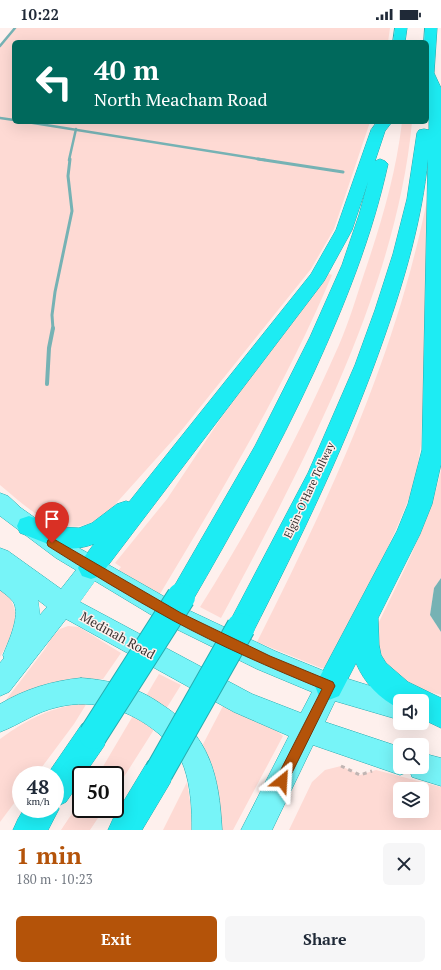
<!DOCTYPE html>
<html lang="en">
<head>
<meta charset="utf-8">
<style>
	:root { --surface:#fff; --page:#f6f6f7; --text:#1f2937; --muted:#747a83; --accent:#b45309 }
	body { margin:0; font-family:"PT Serif",serif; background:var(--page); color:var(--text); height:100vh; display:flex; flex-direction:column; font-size:15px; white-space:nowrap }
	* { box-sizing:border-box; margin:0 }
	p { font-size:13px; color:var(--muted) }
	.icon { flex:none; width:22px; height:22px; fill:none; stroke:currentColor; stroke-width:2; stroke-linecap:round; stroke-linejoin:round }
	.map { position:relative; height:802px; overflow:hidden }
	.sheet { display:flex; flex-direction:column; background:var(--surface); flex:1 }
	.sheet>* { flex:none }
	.top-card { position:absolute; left:12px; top:12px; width:417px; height:84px; border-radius:6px; box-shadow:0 4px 16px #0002; background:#00695c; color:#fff; overflow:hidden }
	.tools { position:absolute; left:393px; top:666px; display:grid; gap:8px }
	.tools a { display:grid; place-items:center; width:36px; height:36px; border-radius:6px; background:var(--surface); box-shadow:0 4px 16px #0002; font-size:20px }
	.speed { position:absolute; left:12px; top:738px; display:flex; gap:8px; font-size:20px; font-weight:700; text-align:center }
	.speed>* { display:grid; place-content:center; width:52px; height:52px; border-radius:50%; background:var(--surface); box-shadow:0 4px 16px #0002; line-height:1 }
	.speed small { font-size:10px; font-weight:400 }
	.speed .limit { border:2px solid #111; border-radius:6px; background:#fff; color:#111 }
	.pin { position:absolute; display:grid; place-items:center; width:34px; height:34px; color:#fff; margin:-41px -17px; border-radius:50% 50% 50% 0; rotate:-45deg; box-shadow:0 0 4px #0007 }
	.pin .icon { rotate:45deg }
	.me { position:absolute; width:44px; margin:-22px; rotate:27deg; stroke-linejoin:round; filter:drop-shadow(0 0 3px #0008) }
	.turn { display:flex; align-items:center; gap:14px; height:84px; padding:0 16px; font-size:18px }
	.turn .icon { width:52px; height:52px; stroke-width:2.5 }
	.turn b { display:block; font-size:28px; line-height:34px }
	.round { display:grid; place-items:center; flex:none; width:42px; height:42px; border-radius:6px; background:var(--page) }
	.headline { display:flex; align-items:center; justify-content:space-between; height:68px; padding:0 16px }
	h1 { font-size:24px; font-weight:700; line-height:30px; color:var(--accent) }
	.cta { display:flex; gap:8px; margin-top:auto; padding:8px 16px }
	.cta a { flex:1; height:46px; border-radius:6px; background:var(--accent); color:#fff; font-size:16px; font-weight:700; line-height:46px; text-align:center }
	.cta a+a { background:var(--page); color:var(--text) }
	.status { display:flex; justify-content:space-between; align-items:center; height:28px; padding:0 20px; background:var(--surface); direction:ltr }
	.status svg { height:11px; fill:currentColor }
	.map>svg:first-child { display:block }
	.green { fill:#fedad4; fill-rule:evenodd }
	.water { fill:#76b2b4 }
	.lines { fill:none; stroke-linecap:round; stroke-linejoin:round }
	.stream-far2 { stroke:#76b2b4; stroke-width:2.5 }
	.stream-far1 { stroke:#76b2b4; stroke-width:3 }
	.stream { stroke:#76b2b4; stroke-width:4 }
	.major-casing { stroke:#27acb0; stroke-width:1 }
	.highway-casing { stroke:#27acb0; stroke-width:1 }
	.path { stroke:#c1b5b3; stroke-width:3; stroke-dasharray:4 4; stroke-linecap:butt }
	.major { fill:#77f4f8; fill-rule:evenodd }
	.highway { fill:#1decf3; fill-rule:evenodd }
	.highway-bridge-casing { stroke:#27acb0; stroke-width:30; stroke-linecap:butt }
	.highway-bridge { stroke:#1decf3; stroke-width:28 }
	.route { fill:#b45309; stroke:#753606 }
	.labels { text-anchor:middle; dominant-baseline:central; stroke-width:3; stroke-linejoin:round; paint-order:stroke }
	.street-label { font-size:11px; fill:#3a3433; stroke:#fef0ed }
	.near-street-label { font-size:13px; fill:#3a3433; stroke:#fef0ed }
</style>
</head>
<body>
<div class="status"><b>10:22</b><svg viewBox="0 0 49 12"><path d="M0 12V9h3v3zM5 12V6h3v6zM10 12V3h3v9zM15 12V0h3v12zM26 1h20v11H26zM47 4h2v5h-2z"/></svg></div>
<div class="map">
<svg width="441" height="802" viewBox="0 0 441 802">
	<rect width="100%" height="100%" fill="#fef0ed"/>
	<!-- green -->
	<path class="green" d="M15 0H390L388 14H14V94H370L334 201 311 241 181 403 111 481C68 520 36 487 0 457V18Z
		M402 94H412C396 265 301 440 221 590L200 579C253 495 299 408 339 317 349 294 356 270 364 246 381 196 396 146 402 94Z
		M427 172 431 173 421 416C418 436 415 456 407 475 385 532 353 585 328 640H321L257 614C329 471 395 331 427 172Z
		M327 245 332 247C285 359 222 462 160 566L117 544 121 539 115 535 167 471 221 390Z
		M441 442V550L434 560 430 587 441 604V667C415 660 375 646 376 612 376 607 378 602 378 596 402 546 429 496 441 442Z
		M0 560C26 581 14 605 0 629Z
		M68 598 79 599 121 625 103 651C62 650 37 657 2 677L45 621 52 609 60 601Z
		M159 646 181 657 166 681 146 668Z
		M87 675 74 696 36 747H21V766L0 794V711C29 690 51 679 87 675Z
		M223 678 272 699 283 708 233 802H219L200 722Z
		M134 686 155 700 115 763V747H98Z
		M341 738 360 747 376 742 441 759V802H289L312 754 325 742ZM400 761H422V783H400Z
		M187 754 191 780V802H163Z
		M81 772V781H104L90 802H61Z"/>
	<!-- water -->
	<path class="water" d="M441 550V604L430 587 434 560Z"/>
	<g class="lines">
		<!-- stream-far2 -->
		<path class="stream-far2" d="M0 18 15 0
			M0 90 14 92
			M27 94 265 132
			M69 132 76 101"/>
		<!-- stream-far1 -->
		<path class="stream-far1" d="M258 131 343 144
			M53 301 52 287 55 264 72 183 68 148 70 131"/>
		<!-- stream -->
		<path class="stream" d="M47 356 49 320 53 300"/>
		<!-- major casing -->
		<g class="major-casing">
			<path id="major" d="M0 465 8 468 21 480 72 516 186 581 275 623 329 645 409 670 411 673H400V692L335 673 325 694 400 719V739H422V725L441 730V758L412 749 410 743 400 747 313 717 272 802H241L289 708 234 684 66 591 9 664 0 668V635L4 630 3 627C8 615 19 591 15 578 14 572 5 566 0 562V520L8 523 61 561 76 542 56 530 0 488ZM95 553 168 597 257 641 312 664 301 685 252 666 80 574ZM38 572 47 579 40 587Z
				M81 650C110 652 137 659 161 676 210 707 219 747 222 802H192C192 781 191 759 184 739 179 725 168 714 158 705 130 682 95 670 58 679 35 684 21 696 0 704V676C25 661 52 653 81 650Z"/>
		</g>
		<!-- highway casing -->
		<g class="highway-casing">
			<path id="highway" d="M395 0H407L405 14H393Z
				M425 0H437L434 45 441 60V436L432 476 420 506 378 590 379 617 381 627 386 635 408 654 441 670V700L422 691V673H400V681C379 670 365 656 356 635L339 668 329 672 319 668 315 658 397 503 408 476 422 422 428 131C422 191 405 250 385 307 349 411 301 510 251 608L241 612 231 608 227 599 308 445 355 337 375 282 393 226 407 171 417 105 419 102 424 101 429 102V64L427 63V14H424Z
				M377 94H392L385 103 375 133 380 131 385 133 388 136C372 209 345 276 314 344 277 424 234 501 190 577L181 581 172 577 168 569 255 418 310 309 342 237 359 187 368 154 352 202 324 253 100 548 91 551 82 548 78 540 82 532 94 516C64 527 48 515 20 505L17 498 20 491 29 488 60 499 79 500 92 495 117 476 126 473 129 474 311 246 336 202 371 102Z
				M93 692 104 696 108 707 104 718 84 747H81V752L66 774 58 778 59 781 48 802H13L18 791 24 781H55V747H47L82 696Z
				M159 729 170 733 174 744 170 755 142 802H108L113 791 148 733Z"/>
		</g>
		<!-- path -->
		<path class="path" d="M341 738 360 747 372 743"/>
		<!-- major -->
		<use href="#major" class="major"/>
		<!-- highway -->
		<use href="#highway" class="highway"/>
		<!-- highway-bridge casing -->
		<g class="highway-bridge-casing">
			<path id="highway-bridge" d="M93 707 181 569
				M159 744 241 599"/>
		</g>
		<!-- highway-bridge -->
		<use href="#highway-bridge" class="highway-bridge"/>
	</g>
	<!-- route -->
	<path class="route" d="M52 510 181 585 270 628 333 654 335 658 333 662 286 757 282 759 277 757 275 753 322 661C271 640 220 618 172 592 130 569 89 544 48 518L47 515 48 512Z"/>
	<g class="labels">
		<!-- street labels -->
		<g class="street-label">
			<text transform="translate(309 462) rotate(-65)">Elgin-O'Hare Tollway</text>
		</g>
		<!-- near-street labels -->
		<g class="near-street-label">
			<text transform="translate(118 607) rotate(29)">Medinah Road</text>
		</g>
	</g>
</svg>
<div class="tools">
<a><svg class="icon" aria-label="sound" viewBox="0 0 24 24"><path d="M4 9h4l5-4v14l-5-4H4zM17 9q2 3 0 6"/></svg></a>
<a><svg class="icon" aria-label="search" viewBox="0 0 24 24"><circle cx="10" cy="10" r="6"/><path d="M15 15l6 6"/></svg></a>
<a><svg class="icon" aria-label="layers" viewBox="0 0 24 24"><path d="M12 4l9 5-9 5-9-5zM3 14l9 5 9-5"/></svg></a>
</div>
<div class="speed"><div>48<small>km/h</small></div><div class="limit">50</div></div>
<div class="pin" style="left:52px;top:515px;background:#d93025"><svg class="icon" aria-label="arrive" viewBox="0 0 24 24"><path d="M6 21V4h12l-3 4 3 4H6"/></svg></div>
<svg class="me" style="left:282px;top:753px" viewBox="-20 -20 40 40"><path d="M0-17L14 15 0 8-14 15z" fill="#b45309" stroke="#fff" stroke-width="4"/></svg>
<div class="top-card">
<div class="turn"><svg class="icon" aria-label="left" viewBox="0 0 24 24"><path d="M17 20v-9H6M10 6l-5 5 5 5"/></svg><div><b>40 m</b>North Meacham Road</div></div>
</div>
</div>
<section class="sheet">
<div class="headline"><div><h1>1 min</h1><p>180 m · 10:23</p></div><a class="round"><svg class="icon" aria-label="close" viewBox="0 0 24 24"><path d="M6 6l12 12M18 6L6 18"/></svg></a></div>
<div class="cta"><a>Exit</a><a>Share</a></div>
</section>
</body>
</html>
